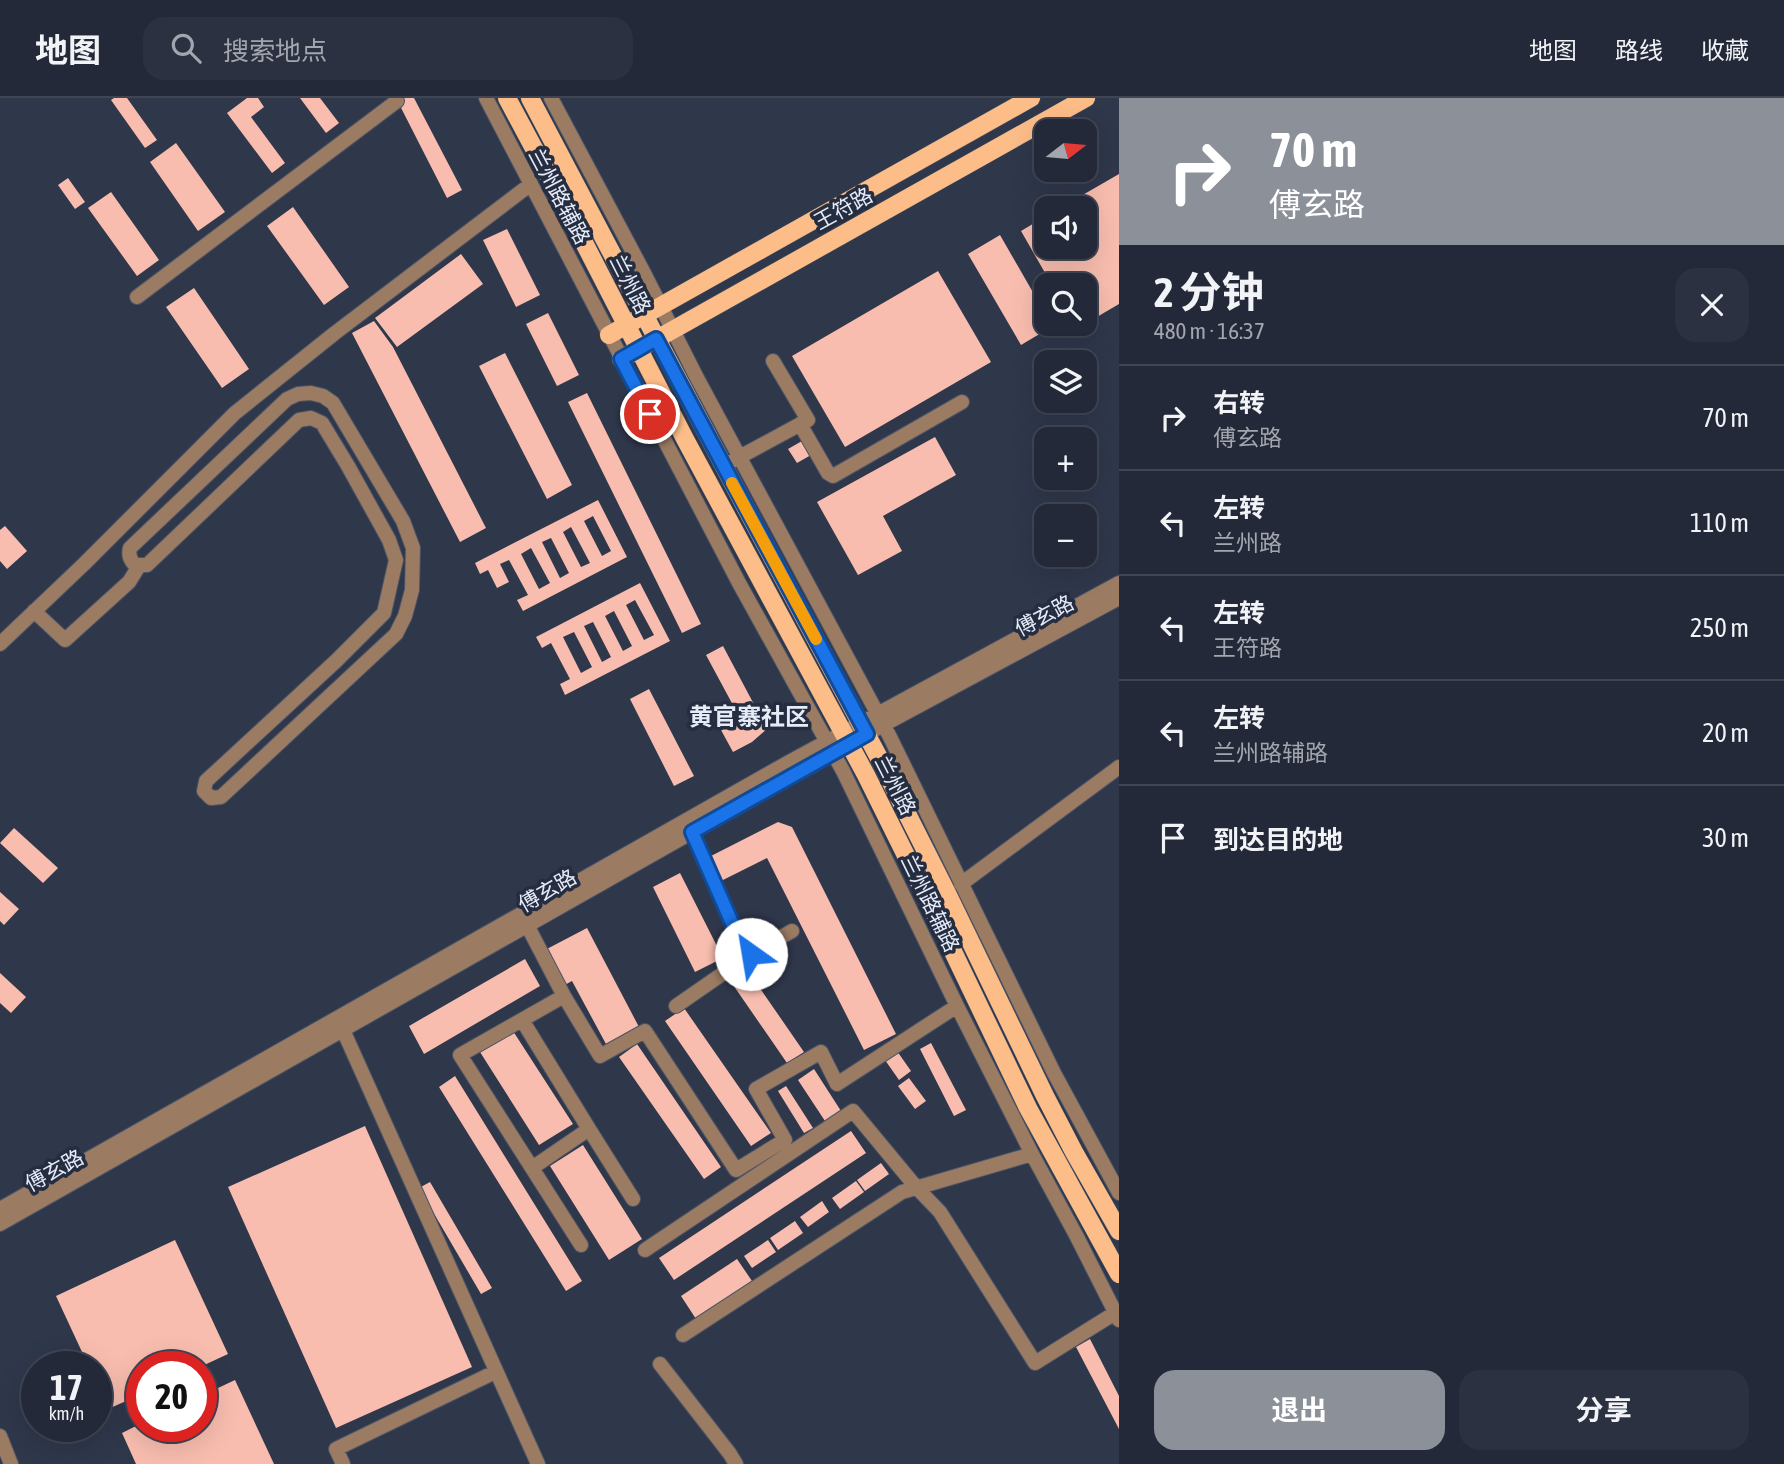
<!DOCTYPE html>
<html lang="zh">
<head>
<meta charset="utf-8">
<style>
	:root { --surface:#232938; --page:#2b3140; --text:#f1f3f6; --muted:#a3a6ae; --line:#404553; --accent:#8c9099 }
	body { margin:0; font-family:"Asap Condensed","Noto Sans SC",sans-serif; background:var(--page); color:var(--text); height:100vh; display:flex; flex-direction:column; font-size:26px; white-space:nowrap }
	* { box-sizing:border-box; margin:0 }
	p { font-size:23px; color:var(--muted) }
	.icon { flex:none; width:38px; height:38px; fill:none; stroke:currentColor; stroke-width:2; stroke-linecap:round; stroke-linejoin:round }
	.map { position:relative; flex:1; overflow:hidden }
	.details { display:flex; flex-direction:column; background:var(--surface); width:665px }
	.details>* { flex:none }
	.guide { background:#8c9099; color:#fff; overflow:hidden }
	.needle { width:46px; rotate:74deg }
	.buttons { position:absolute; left:1034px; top:21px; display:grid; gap:14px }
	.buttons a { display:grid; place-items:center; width:63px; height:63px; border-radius:14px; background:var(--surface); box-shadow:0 7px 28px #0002,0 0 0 2px var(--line); font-size:35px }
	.speed { position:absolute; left:21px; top:1253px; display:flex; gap:14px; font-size:35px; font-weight:700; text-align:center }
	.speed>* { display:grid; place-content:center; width:91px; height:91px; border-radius:50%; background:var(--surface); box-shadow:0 7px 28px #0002,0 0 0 2px var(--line); line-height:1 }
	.speed small { font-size:18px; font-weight:400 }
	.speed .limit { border:10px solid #d22; background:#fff; color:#111 }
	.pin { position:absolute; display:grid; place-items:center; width:60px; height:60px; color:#fff; margin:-30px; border:4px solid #fff; border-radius:50%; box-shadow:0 2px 7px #0007 }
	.me { position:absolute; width:77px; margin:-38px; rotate:328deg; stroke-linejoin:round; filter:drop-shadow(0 0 5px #0008) }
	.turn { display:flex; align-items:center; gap:24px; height:147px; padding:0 35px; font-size:32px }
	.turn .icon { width:91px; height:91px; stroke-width:2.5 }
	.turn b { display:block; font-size:49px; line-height:60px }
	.round { display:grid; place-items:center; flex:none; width:74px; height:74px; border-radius:21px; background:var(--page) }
	.summary { display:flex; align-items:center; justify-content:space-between; height:119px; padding:0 35px }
	h1 { font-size:42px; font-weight:700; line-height:52px }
	.button { display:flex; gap:14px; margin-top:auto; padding:14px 35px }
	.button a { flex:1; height:80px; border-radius:21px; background:var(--accent); color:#fff; font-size:28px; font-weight:700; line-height:80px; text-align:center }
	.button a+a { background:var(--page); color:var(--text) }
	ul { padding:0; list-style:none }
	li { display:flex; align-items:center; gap:21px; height:105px; padding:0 35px; border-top:2px solid var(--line) }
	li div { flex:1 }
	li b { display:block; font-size:26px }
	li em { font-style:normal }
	header { display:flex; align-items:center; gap:42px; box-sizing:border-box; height:98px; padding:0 35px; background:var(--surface); border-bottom:2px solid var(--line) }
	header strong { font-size:33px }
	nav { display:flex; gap:38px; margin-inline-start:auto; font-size:24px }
	.search { width:490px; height:63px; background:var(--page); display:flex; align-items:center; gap:18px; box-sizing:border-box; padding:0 24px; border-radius:21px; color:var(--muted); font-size:26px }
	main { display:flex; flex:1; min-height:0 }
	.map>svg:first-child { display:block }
	.building { fill:#f8bdaf; fill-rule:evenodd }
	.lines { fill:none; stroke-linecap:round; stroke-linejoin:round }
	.minor-casing { stroke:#4c5467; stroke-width:16 }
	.major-casing { stroke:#4c5467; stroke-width:19 }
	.minor { stroke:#9b7b62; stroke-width:14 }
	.major { stroke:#fdbd88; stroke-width:18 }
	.route-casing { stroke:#114b97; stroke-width:18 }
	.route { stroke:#1a73e8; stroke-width:12 }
	.slow { stroke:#f59e0b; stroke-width:12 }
	.labels { text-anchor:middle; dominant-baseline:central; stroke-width:7; stroke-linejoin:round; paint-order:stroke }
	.street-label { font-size:21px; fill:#e6ebf8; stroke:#252d41 }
	.quarter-label { font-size:24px; font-weight:bold; fill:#e6ebf8; stroke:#252d41 }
</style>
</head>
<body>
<header>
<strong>地图</strong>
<div class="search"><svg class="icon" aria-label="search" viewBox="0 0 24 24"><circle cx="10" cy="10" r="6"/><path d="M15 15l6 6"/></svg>搜索地点</div>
<nav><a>地图</a><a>路线</a><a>收藏</a></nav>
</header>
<main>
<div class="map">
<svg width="1119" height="1366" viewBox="0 0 1119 1366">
	<rect width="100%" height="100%" fill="#2f374b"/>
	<!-- building -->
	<path class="building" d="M114 0H127L157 42 145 50 111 2Z
		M247 0H258L264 9 251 19 285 65 272 75 227 15Z
		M300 0H320L339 25 326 35Z
		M396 0H414L462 92 447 100Z
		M176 45 225 114 198 133 150 64Z
		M1119 76V206L1085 226V187H1052L1021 133 1046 118V149H1085V110H1060Z
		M68 80 85 104 75 111 58 87Z
		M111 94 159 162 137 178 88 110Z
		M293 109 349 189 324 207 267 128Z
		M507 131 540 197 516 209 483 142Z
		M1000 137 1046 217V226H1051L1053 228 1021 247 968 156Z
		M461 156 483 186 397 249 375 220Z
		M938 173 991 264 845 349 792 258Z
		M194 190 249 271 222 290 166 209Z
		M548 215 579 277 557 288 526 226Z
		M374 223 393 249 486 430 460 444 352 235Z
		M505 255 572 387 547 401 479 268Z
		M587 295 701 526 682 535 568 304Z
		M935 339 956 377 883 418 902 453 858 477 817 404Z
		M802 343 811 357 797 365 788 351Z
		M598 402 627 459 523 513 517 502 528 497 509 462 500 466 509 484 497 490 488 472 480 476 475 465ZM593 418 611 453 602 458 584 423ZM571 429 590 465 581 469 563 434ZM551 440 569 475 560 480 542 444ZM531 450 550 485 539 491 521 456Z
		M5 428 27 453 7 471 0 463V432Z
		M640 485 670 543 565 597 560 586 570 581 551 545 542 550 536 539ZM635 502 654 537 644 542 626 507ZM614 513 632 548 623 553 605 518ZM593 524 611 559 602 564 584 528ZM574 534 592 569 581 575 563 539Z
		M723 548 767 631 752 644 733 654 721 632 741 622 706 557Z
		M649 591 694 678 674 688 630 601Z
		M778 724 792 729 896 936 864 952 767 760 721 783 709 759Z
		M14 730 58 770 43 785 0 745Z
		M680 775 723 860 695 874 653 789Z
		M0 794 19 811 4 827 0 823Z
		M587 830 639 929 606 946 572 883 561 889 543 853Z
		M525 861 540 888 424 956 409 928Z
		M746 870 804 954 787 965 729 881Z
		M0 875 26 899 11 915 0 905Z
		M684 910 771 1035 751 1048 665 923Z
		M513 933 573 1026 539 1047 480 954Z
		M931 945 966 1012 954 1018 920 951Z
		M637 946 721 1069 704 1081 619 959Z
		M897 953 911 973 899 982 885 962Z
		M814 971 841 1013 825 1023 798 982Z
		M455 978 582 1183 566 1193 439 989Z
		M909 980 926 1003 915 1011 898 988Z
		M786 988 813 1030 804 1035 778 993Z
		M365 1028 472 1269 336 1330 228 1089Z
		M851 1033 866 1055 674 1182 659 1160Z
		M583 1047 642 1141 609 1162 550 1068Z
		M881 1065 889 1076 865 1093 857 1082Z
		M856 1083 864 1094 840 1111 832 1100Z
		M430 1084 492 1190 481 1196 419 1090Z
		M822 1103 829 1114 808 1129 800 1119Z
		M795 1123 803 1135 778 1152 770 1140Z
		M175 1142 228 1256 200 1269H142V1296L108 1311 96 1285V1269H89L56 1198Z
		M768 1142 776 1154 752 1170 744 1158Z
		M737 1161 752 1183 696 1221 681 1198Z
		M1090 1241 1119 1298V1331L1076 1249Z
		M235 1282 274 1366H136L122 1335 142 1325V1328H201V1298Z"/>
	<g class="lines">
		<!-- minor casing -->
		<g class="minor-casing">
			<path id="minor" d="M486 0 739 485 843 673 957 908 1032 1056 1077 1139 1119 1222
				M551 0 644 175 696 278 890 639 1054 975 1119 1095
				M137 199 397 3
				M311 295 323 298 333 305 403 423 413 450 412 492 405 518 396 536 221 699 211 700 204 693 206 683 336 563 384 515 396 462 389 442 348 368 322 325 311 320 299 322 147 467H135C130 462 128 457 130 450L287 301 298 296Z
				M800 326 828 375 833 378 962 304
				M734 362 808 322 773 263
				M34 513 65 542 129 484 139 468
				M0 546 84 466 235 315 335 235 531 86
				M857 641 1119 500
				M692 734 736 834 751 856
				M961 786 1119 669
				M527 827 564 898 600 958 645 933 736 1072 785 1042 756 991 821 954 837 986 957 908
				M564 898 460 957 581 1147
				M676 908 751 856 792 833
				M522 922 589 1031 532 1070
				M343 932 538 1366
				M589 1031 633 1101
				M0 1111 789 664 1119 485
				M0 1126 839 651
				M645 1152 853 1013 916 1089 940 1114 1035 1265 1115 1215
				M683 1237 902 1094 1032 1056
				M660 1266 730 1356 736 1366
				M0 1338 11 1366
				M343 1366 336 1351 495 1274"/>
		</g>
		<!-- major casing -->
		<g class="major-casing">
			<path id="major" d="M507 0 577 131 685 341 866 677 936 818 1028 1010 1119 1176
				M530 0 747 412 878 658 947 795 1045 998 1074 1054 1119 1133
				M609 237 1031 0
				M621 261 1086 0"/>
		</g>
		<!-- minor -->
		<use href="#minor" class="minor"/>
		<!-- major -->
		<use href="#major" class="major"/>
	</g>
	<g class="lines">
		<!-- route casing -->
		<g class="route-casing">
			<path id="route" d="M650 316 621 261 656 241 867 636 692 734 736 834 751 856"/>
		</g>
		<!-- route -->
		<use href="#route" class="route"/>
		<!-- slow -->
		<path class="slow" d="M732 385 816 541"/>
	</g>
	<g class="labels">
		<!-- street labels -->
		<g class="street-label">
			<text transform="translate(560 98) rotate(62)">兰州路辅路</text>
			<text transform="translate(843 110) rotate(-29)">王符路</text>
			<text transform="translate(631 186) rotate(63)">兰州路</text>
			<text transform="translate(1044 517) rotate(-28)">傅玄路</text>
			<text transform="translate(896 687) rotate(63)">兰州路</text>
			<text transform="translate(547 792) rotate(-30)">傅玄路</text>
			<text transform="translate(931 805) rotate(64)">兰州路辅路</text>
			<text transform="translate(54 1072) rotate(-29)">傅玄路</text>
		</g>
		<!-- quarter labels -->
		<g class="quarter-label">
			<text x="749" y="618">黄官寨社区</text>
		</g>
	</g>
</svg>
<div class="buttons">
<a><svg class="needle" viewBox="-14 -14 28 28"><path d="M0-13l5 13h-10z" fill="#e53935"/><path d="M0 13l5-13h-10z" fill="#a3a6ae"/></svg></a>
<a><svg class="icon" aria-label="sound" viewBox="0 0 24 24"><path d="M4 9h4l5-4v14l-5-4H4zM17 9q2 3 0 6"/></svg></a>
<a><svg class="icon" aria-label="search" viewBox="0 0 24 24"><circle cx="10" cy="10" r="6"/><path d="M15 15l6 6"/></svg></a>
<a><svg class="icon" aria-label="layers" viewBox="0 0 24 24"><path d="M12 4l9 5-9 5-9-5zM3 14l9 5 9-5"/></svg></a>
<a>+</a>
<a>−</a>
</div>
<div class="speed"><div>17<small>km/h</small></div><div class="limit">20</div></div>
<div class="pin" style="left:650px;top:316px;background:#d93025"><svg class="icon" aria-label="arrive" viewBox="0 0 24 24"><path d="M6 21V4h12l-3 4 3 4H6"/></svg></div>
<svg class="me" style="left:751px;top:856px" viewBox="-20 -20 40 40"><circle r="19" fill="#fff"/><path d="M0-13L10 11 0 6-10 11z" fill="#1a73e8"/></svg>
</div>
<section class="details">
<div class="guide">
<div class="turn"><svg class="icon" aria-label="right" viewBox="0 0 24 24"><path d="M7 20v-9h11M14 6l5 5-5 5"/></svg><div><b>70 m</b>傅玄路</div></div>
</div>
<div class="summary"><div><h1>2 分钟</h1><p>480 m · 16:37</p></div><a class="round"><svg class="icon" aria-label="close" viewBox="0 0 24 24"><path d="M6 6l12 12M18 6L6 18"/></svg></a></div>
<ul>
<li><svg class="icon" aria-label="right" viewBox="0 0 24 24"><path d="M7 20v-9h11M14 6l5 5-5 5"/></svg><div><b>右转</b><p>傅玄路</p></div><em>70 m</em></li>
<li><svg class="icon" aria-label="left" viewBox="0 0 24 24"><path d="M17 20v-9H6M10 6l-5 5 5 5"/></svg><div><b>左转</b><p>兰州路</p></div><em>110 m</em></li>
<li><svg class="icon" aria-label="left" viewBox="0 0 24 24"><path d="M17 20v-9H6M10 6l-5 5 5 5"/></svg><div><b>左转</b><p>王符路</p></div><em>250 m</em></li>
<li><svg class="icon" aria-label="left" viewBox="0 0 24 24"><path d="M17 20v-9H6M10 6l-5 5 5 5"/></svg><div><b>左转</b><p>兰州路辅路</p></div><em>20 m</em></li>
<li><svg class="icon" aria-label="arrive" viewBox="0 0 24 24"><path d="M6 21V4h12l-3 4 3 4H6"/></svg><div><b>到达目的地</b></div><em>30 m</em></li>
</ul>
<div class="button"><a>退出</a><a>分享</a></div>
</section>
</main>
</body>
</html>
